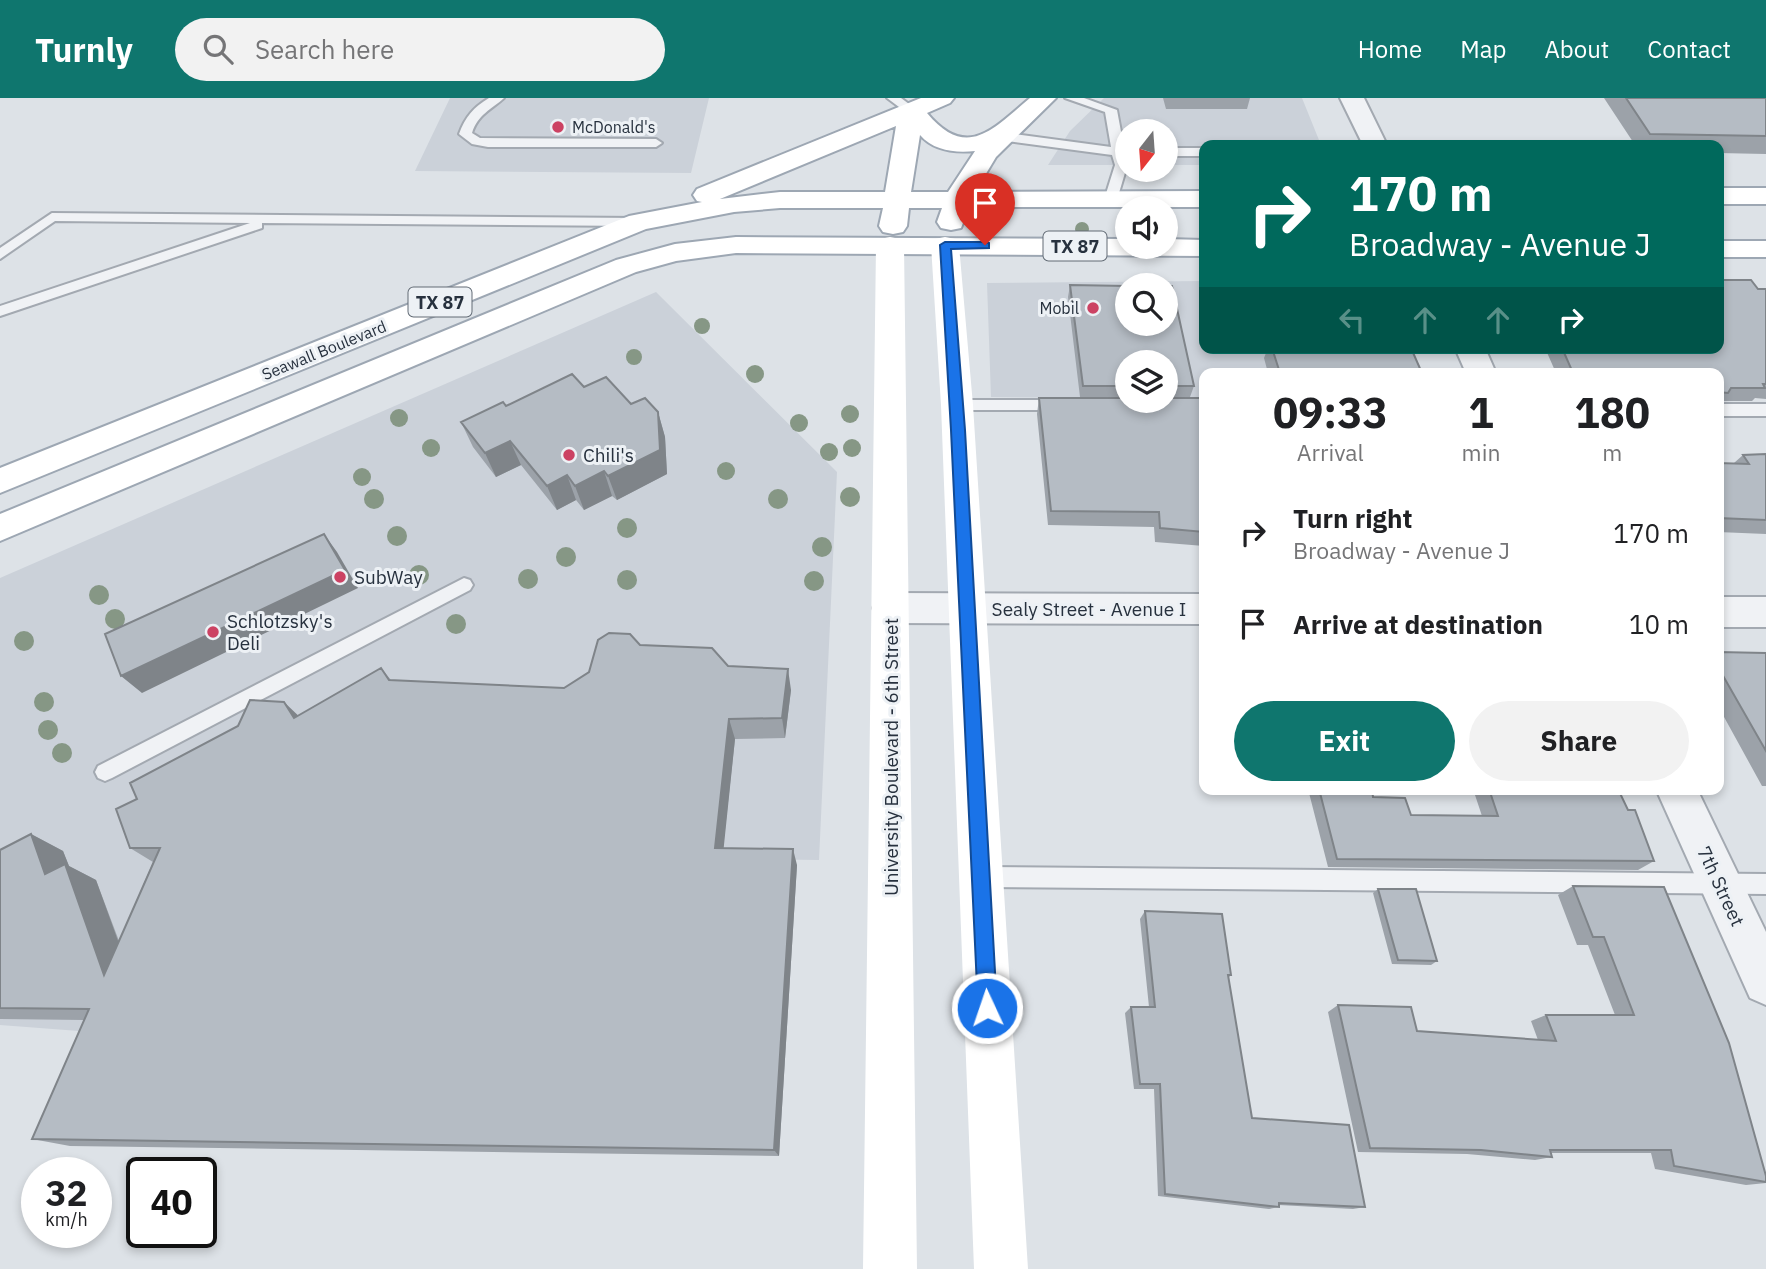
<!DOCTYPE html>
<html lang="en">
<head>
<meta charset="utf-8">
<style>
	:root { --surface:#fff; --page:#f2f2f2; --text:#202124; --muted:#757577; --accent:#0f766e }
	body { margin:0; font-family:"IBM Plex Sans",sans-serif; background:var(--page); color:var(--text); height:100vh; display:flex; flex-direction:column; font-size:26px; white-space:nowrap }
	* { box-sizing:border-box; margin:0 }
	p { font-size:23px; color:var(--muted) }
	.icon { flex:none; width:38px; height:38px; fill:none; stroke:currentColor; stroke-width:2; stroke-linecap:round; stroke-linejoin:round }
	.map { position:relative; flex:1; overflow:hidden }
	.side { position:absolute; left:1199px; top:270px; width:525px; height:427px; display:flex; flex-direction:column; background:var(--surface); border-radius:14px; box-shadow:0 4px 10px #0003 }
	.side>* { flex:none }
	.guide { position:absolute; left:1199px; top:42px; width:525px; height:214px; border-radius:14px; box-shadow:0 4px 10px #0003; background:#00695c; color:#fff; overflow:hidden }
	.needle { width:46px; rotate:197deg }
	.fabs { position:absolute; left:1115px; top:21px; display:grid; gap:14px }
	.fabs a { display:grid; place-items:center; width:63px; height:63px; border-radius:50%; background:var(--surface); box-shadow:0 4px 10px #0003; font-size:35px }
	.speed { position:absolute; left:21px; top:1059px; display:flex; gap:14px; font-size:35px; font-weight:700; text-align:center }
	.speed>* { display:grid; place-content:center; width:91px; height:91px; border-radius:50%; background:var(--surface); box-shadow:0 4px 10px #0003; line-height:1 }
	.speed small { font-size:18px; font-weight:400 }
	.speed .limit { border:4px solid #111; border-radius:10px; background:#fff; color:#111 }
	.pin { position:absolute; display:grid; place-items:center; width:60px; height:60px; color:#fff; margin:-72px -30px; border-radius:50% 50% 50% 0; rotate:-45deg; box-shadow:0 0 7px #0007 }
	.pin .icon { rotate:45deg }
	.me { position:absolute; width:77px; margin:-38px; rotate:357deg; stroke-linejoin:round; filter:drop-shadow(0 0 5px #0008) }
	.turn { display:flex; align-items:center; gap:24px; height:147px; padding:0 35px; font-size:32px }
	.turn .icon { width:91px; height:91px; stroke-width:2.5 }
	.turn b { display:block; font-size:49px; line-height:60px }
	.lanes { display:flex; align-items:center; height:66px; padding:0 35px; background:#0003; justify-content:center; gap:35px; direction:ltr }
	.lanes .off { opacity:.35 }
	.eta { display:flex; justify-content:space-evenly; align-items:center; height:119px; text-align:center }
	.eta b { font-size:42px; font-weight:800; line-height:49px }
	.action { display:flex; gap:14px; margin-top:auto; padding:14px 35px }
	.action a { flex:1; height:80px; border-radius:42px; background:var(--accent); color:#fff; font-size:28px; font-weight:800; line-height:80px; text-align:center }
	.action a+a { background:var(--page); color:var(--text) }
	ul { padding:0; list-style:none }
	li { display:flex; align-items:center; gap:21px; height:91px; padding:0 35px }
	li div { flex:1 }
	li b { display:block; font-size:26px }
	li em { font-style:normal }
	header { display:flex; align-items:center; gap:42px; box-sizing:border-box; height:98px; padding:0 35px; background:var(--accent); color:#fff }
	header strong { font-size:33px }
	nav { display:flex; gap:38px; margin-inline-start:auto; font-size:24px }
	.search { width:490px; height:63px; background:var(--page); display:flex; align-items:center; gap:18px; box-sizing:border-box; padding:0 24px; border-radius:38px; color:var(--muted); font-size:26px }
	.map>svg:first-child { display:block }
	.built { fill:#cbd1d9; fill-rule:evenodd }
	.lines { fill:none; stroke-linecap:round; stroke-linejoin:round }
	.lane-casing { stroke:#a3a9b1; stroke-width:4 }
	.street-casing { stroke:#a3a9b1; stroke-width:4 }
	.primary-casing { stroke:#9da7b3; stroke-width:4 }
	.lane { fill:#f0f2f5; fill-rule:evenodd }
	.street { fill:#f0f2f5; fill-rule:evenodd }
	.secondary { fill:#fff; fill-rule:evenodd }
	.primary { fill:#fff; fill-rule:evenodd }
	.tree { fill:#869785 }
	.wall { fill:#9ca2a9 }
	.shaded-wall { fill:#7f8489 }
	.building { fill:#b5bcc4; stroke:#7f8489; stroke-width:2 }
	.route { fill:#1a73e8; stroke:#114b97; stroke-width:2 }
	.poi-dot { fill:#cc4263; stroke:#edf1f5; stroke-width:2.5 }
	.labels { text-anchor:middle; dominant-baseline:central; stroke-width:6; stroke-linejoin:round; paint-order:stroke }
	.far-poi-label { font-size:16px; fill:#27313e; stroke:#edf1f5; text-anchor:start }
	.far-street-label { font-size:16px; fill:#27313e; stroke:#edf1f5 }
	.shield { fill:#edf1f5; stroke:#626b75; stroke-width:2 }
	.shield-label { font-size:18px; font-weight:bold; fill:#27313e }
	.poi-label { font-size:19px; fill:#27313e; stroke:#edf1f5; text-anchor:start }
	.street-label { font-size:19px; fill:#27313e; stroke:#edf1f5 }
</style>
</head>
<body>
<header>
<strong>Turnly</strong>
<div class="search"><svg class="icon" aria-label="search" viewBox="0 0 24 24"><circle cx="10" cy="10" r="6"/><path d="M15 15l6 6"/></svg>Search here</div>
<nav><a>Home</a><a>Map</a><a>About</a><a>Contact</a></nav>
</header>
<div class="map">
<svg width="1766" height="1171" viewBox="0 0 1766 1171">
	<rect width="100%" height="100%" fill="#dde2e7"/>
	<!-- built -->
	<path class="built" d="M450 0H709L691 75 415 73Z
		M1104 0H1302L1321 47H1204V67H1166V33H1127V67H1048L1070 33Z
		M1204 183V250H1411L1422 275H1204V301L1166 300V264H1127V300L991 299 987 185ZM1127 187H1166V226H1127Z
		M656 194 837 374 819 762 192 753 149 777 79 933 0 927V480Z"/>
	<g class="lines">
		<!-- lane casing -->
		<g class="lane-casing">
			<path id="lane" d="M489 0H504C491 12 478 16 472 35L480 40 656 41 662 45 656 49H488L472 46 459 36C465 19 474 9 489 0Z
				M887 0H901L917 12 907 15Z
				M1065 0H1084L1117 12 1124 50H1127V68L1116 105H1106L1104 102 1115 67 1112 57 1000 42 994 38 1000 34 1111 49 1105 14Z
				M1166 50H1204V58H1166Z
				M52 115 639 120 646 124 639 128 262 125V130L0 218V208L250 125 55 123 0 161V150Z
				M957 302H1063L1071 307 1063 312H957L949 307Z
				M1718 306H1766V318H1718Z
				M464 480 470 482 473 487 470 492 112 680 105 683 98 680 95 674 98 668Z
				M981 769 1766 776V796L981 789 973 786 970 779 973 772Z"/>
		</g>
		<!-- street casing -->
		<g class="street-casing">
			<path id="street" d="M1340 0H1364L1387 47H1363Z
				M1455 250H1485L1496 275H1466Z
				M891 495 1204 496V526L891 525 878 520 873 510 878 500Z
				M1718 499H1766V529H1718Z
				M1656 691H1697L1766 834V907L1750 900Z"/>
		</g>
		<!-- primary casing -->
		<g class="primary-casing">
			<path id="primary" d="M921 0H954L950 5 927 15C967 63 993 31 1030 0H1056L996 59 975 94 1204 93V109H969L961 130 951 132 941 130 937 124 942 110H909L907 128 903 134 893 136 883 134 879 128 883 110H780L734 114 646 131 0 395V370L629 118 702 104 697 103 693 97 697 91ZM896 28 885 94H780L720 101ZM920 37C934 53 955 55 975 53L948 94H911Z
				M1718 90H1766V106H1718Z
				M736 139 1127 141V149H1166V141L1204 142V158L736 155 676 163 636 174 0 443V416L616 162 675 146Z
				M1718 143H1766V159H1718Z"/>
		</g>
		<!-- lane -->
		<use href="#lane" class="lane"/>
		<!-- street -->
		<use href="#street" class="street"/>
		<!-- secondary -->
		<path class="secondary" d="M890 139 900 141 904 147 917 1171H863L876 147 880 141Z
			M945 139 955 141 959 147 973 307 1028 1171H974L941 307 931 147 935 141Z"/>
		<!-- primary -->
		<use href="#primary" class="primary"/>
	</g>
	<!-- trees -->
	<g class="tree">
		<circle cx="1082" cy="131" r="7"/>
		<circle cx="702" cy="228" r="8"/>
		<circle cx="634" cy="259" r="8"/>
		<circle cx="755" cy="276" r="9"/>
		<circle cx="850" cy="316" r="9"/>
		<circle cx="399" cy="320" r="9"/>
		<circle cx="799" cy="325" r="9"/>
		<circle cx="431" cy="350" r="9"/>
		<circle cx="852" cy="350" r="9"/>
		<circle cx="829" cy="354" r="9"/>
		<circle cx="726" cy="373" r="9"/>
		<circle cx="362" cy="379" r="9"/>
		<circle cx="850" cy="399" r="10"/>
		<circle cx="374" cy="401" r="10"/>
		<circle cx="778" cy="401" r="10"/>
		<circle cx="627" cy="430" r="10"/>
		<circle cx="397" cy="438" r="10"/>
		<circle cx="822" cy="449" r="10"/>
		<circle cx="566" cy="459" r="10"/>
		<circle cx="419" cy="477" r="10"/>
		<circle cx="528" cy="481" r="10"/>
		<circle cx="627" cy="482" r="10"/>
		<circle cx="814" cy="483" r="10"/>
		<circle cx="99" cy="497" r="10"/>
		<circle cx="115" cy="521" r="10"/>
		<circle cx="456" cy="526" r="10"/>
		<circle cx="24" cy="543" r="10"/>
		<circle cx="44" cy="604" r="10"/>
		<circle cx="48" cy="632" r="10"/>
		<circle cx="62" cy="655" r="10"/>
	</g>
	<!-- wall -->
	<path class="wall" d="M1163 0H1250L1247 11H1166Z
		M1604 0H1766V56L1718 55V47H1635Z
		M1070 187 1127 188V226H1166V188H1172L1194 288 1190 299H1166V264H1127V299H1080L1068 199Z
		M1758 191H1766V301L1755 300 1752 303H1720L1718 305V275H1556L1545 250H1718Z
		M1268 250H1411L1422 275H1268L1264 260Z
		M584 289 631 306 658 314 665 339 667 376 617 402 612 398 584 412 576 402 557 412 521 367 496 379 473 349 461 324 506 308Z
		M1039 300H1204V448L1155 444 1154 429 1048 427 1037 316Z
		M1766 356V436L1718 434V365H1734L1743 357Z
		M640 547 728 568 791 592 785 640 735 641 723 750 797 767 779 1058 70 1048 32 1041 84 922 0 921V752L31 736 63 753 69 768 96 782 119 843 153 764 130 750 137 701 298 618 381 570 391 582 564 590Z
		M1718 554 1766 555V688H1762L1718 608Z
		M1308 691H1372L1373 699 1411 717 1482 718 1473 691H1618L1654 763 1638 772 1328 769Z
		M1573 788 1766 1085 1746 1087 1655 1071 1651 1055H1551L1552 1059 1535 1062 1467 1056 1358 1054 1328 914 1338 907 1417 933 1538 942 1531 923 1546 917H1615L1588 847H1577L1558 797Z
		M1378 791 1437 863 1431 867 1392 866 1373 795Z
		M1145 813 1231 877 1228 880 1252 1020 1365 1109 1353 1111 1279 1107V1109L1269 1111 1158 1098 1154 991H1134L1125 915 1131 909H1149L1140 821Z"/>
	<!-- shaded-wall -->
	<path class="shaded-wall" d="M658 314 665 339 667 376 617 402 608 378Z
		M510 343 521 367 496 379 485 355Z
		M604 373 612 398 584 412 575 388Z
		M567 377 576 402 557 412 547 388Z
		M324 436 337 454 358 490 142 595 121 578Z
		M788 571 791 592 785 640 782 620Z
		M284 604 305 624 294 620Z
		M729 621 735 641 722 766 715 750Z
		M31 736 63 753 69 768 96 782 135 890 104 877 45 776Z
		M793 751 797 767 779 1058 774 1052Z"/>
	<!-- building -->
	<path class="building" d="M1626 0H1766V38L1650 36Z
		M1718 182H1751L1758 191H1766V286H1763L1765 290H1731L1728 295 1718 294V275H1573L1562 250H1718Z
		M1070 187 1127 188V226H1166V188H1172L1194 288H1166V264H1127V288H1083Z
		M1272 250H1411L1422 275H1280Z
		M572 276 584 289 606 279 631 306 645 300 658 314 660 352 608 378 604 373 575 388 567 377 547 388 510 343 485 355 461 324 503 304 506 308Z
		M1039 300H1127V303H1166V300H1204V434L1160 430 1159 414 1051 413Z
		M1766 356V422L1718 420V365L1749 366 1743 357Z
		M324 436 345 472 121 578 105 536Z
		M609 535 630 536 640 547 712 550 728 568 788 571 782 620 729 621 715 750 793 751 774 1052 32 1041 89 911 0 910V752L31 736 45 776 65 766 104 877 160 750H130L116 711 137 701 130 685 238 628 250 602 284 604 294 620 381 570 389 582 564 590 589 574 598 542Z
		M1718 554 1766 555V653L1718 569Z
		M1319 691H1372L1373 699 1405 700 1411 717 1498 718 1489 691H1618L1628 712H1635L1654 763 1337 761Z
		M1573 788 1664 789 1729 945 1766 1078V1084L1674 1068 1671 1052H1550L1552 1059 1481 1052 1370 1050 1338 907 1411 909 1417 933 1556 943 1546 917H1634L1604 839H1593Z
		M1378 791H1416L1437 863 1398 862Z
		M1145 813 1222 816 1231 877H1228L1252 1020 1349 1027 1365 1109 1279 1105V1109L1165 1096 1160 986H1140L1131 909H1155Z"/>
	<!-- route -->
	<path class="route" d="M985 144 989 145V150L951 151 965 332 997 910 994 917 987 919 981 917 978 910 951 332 940 147 945 144Z"/>
	<!-- markers -->
	<g class="poi-dot">
		<circle cx="558" cy="29" r="7"/>
		<circle cx="1093" cy="210" r="7"/>
		<circle cx="569" cy="357" r="7"/>
		<circle cx="340" cy="479" r="7"/>
		<circle cx="213" cy="534" r="7"/>
	</g>
	<g class="labels">
		<!-- far-poi labels -->
		<g class="far-poi-label">
			<text x="572" y="29">McDonald's</text>
			<text x="1079" y="210" text-anchor="end">Mobil</text>
		</g>
		<!-- far-street labels -->
		<g class="far-street-label">
			<text transform="translate(324 252) rotate(-22)">Seawall Boulevard</text>
		</g>
		<!-- shield labels -->
		<g class="shield">
			<rect x="1043.5" y="133.5" width="63" height="29" rx="5"/>
			<rect x="408.5" y="189.5" width="63" height="29" rx="5"/>
		</g>
		<g class="shield-label">
			<text x="1075" y="148">TX 87</text>
			<text x="440" y="204">TX 87</text>
		</g>
		<!-- poi labels -->
		<g class="poi-label">
			<text x="583" y="357">Chili's</text>
			<text x="354" y="479">SubWay</text>
			<text x="227" y="523">Schlotzsky's<tspan x="227" dy="22">Deli</tspan></text>
		</g>
		<!-- street labels -->
		<g class="street-label">
			<text x="1089" y="511">Sealy Street - Avenue I</text>
			<text transform="translate(891 659) rotate(-90)">University Boulevard - 6th Street</text>
			<text transform="translate(1721 788) rotate(65)">7th Street</text>
		</g>
	</g>
</svg>
<div class="fabs">
<a><svg class="needle" viewBox="-14 -14 28 28"><path d="M0-13l5 13h-10z" fill="#e53935"/><path d="M0 13l5-13h-10z" fill="#757577"/></svg></a>
<a><svg class="icon" aria-label="sound" viewBox="0 0 24 24"><path d="M4 9h4l5-4v14l-5-4H4zM17 9q2 3 0 6"/></svg></a>
<a><svg class="icon" aria-label="search" viewBox="0 0 24 24"><circle cx="10" cy="10" r="6"/><path d="M15 15l6 6"/></svg></a>
<a><svg class="icon" aria-label="layers" viewBox="0 0 24 24"><path d="M12 4l9 5-9 5-9-5zM3 14l9 5 9-5"/></svg></a>
</div>
<div class="speed"><div>32<small>km/h</small></div><div class="limit">40</div></div>
<div class="pin" style="left:985px;top:147px;background:#d93025"><svg class="icon" aria-label="arrive" viewBox="0 0 24 24"><path d="M6 21V4h12l-3 4 3 4H6"/></svg></div>
<svg class="me" style="left:987px;top:910px" viewBox="-20 -20 40 40"><circle r="17" fill="#1a73e8" stroke="#fff" stroke-width="3"/><path d="M0-11L8 9 0 5-8 9z" fill="#fff"/></svg>
<div class="guide">
<div class="turn"><svg class="icon" aria-label="right" viewBox="0 0 24 24"><path d="M7 20v-9h11M14 6l5 5-5 5"/></svg><div><b>170 m</b>Broadway - Avenue J</div></div>
<div class="lanes"><svg class="icon off" aria-label="left" viewBox="0 0 24 24"><path d="M17 20v-9H6M10 6l-5 5 5 5"/></svg><svg class="icon off" aria-label="ahead" viewBox="0 0 24 24"><path d="M12 20V5M6 11l6-6 6 6"/></svg><svg class="icon off" aria-label="ahead" viewBox="0 0 24 24"><path d="M12 20V5M6 11l6-6 6 6"/></svg><svg class="icon" aria-label="right" viewBox="0 0 24 24"><path d="M7 20v-9h11M14 6l5 5-5 5"/></svg></div>
</div>
<section class="side">
<div class="eta">
<div><b>09:33</b><p>Arrival</p></div>
<div><b>1</b><p>min</p></div>
<div><b>180</b><p>m</p></div>
</div>
<ul>
<li><svg class="icon" aria-label="right" viewBox="0 0 24 24"><path d="M7 20v-9h11M14 6l5 5-5 5"/></svg><div><b>Turn right</b><p>Broadway - Avenue J</p></div><em>170 m</em></li>
<li><svg class="icon" aria-label="arrive" viewBox="0 0 24 24"><path d="M6 21V4h12l-3 4 3 4H6"/></svg><div><b>Arrive at destination</b></div><em>10 m</em></li>
</ul>
<div class="action"><a>Exit</a><a>Share</a></div>
</section>
</div>
</body>
</html>
